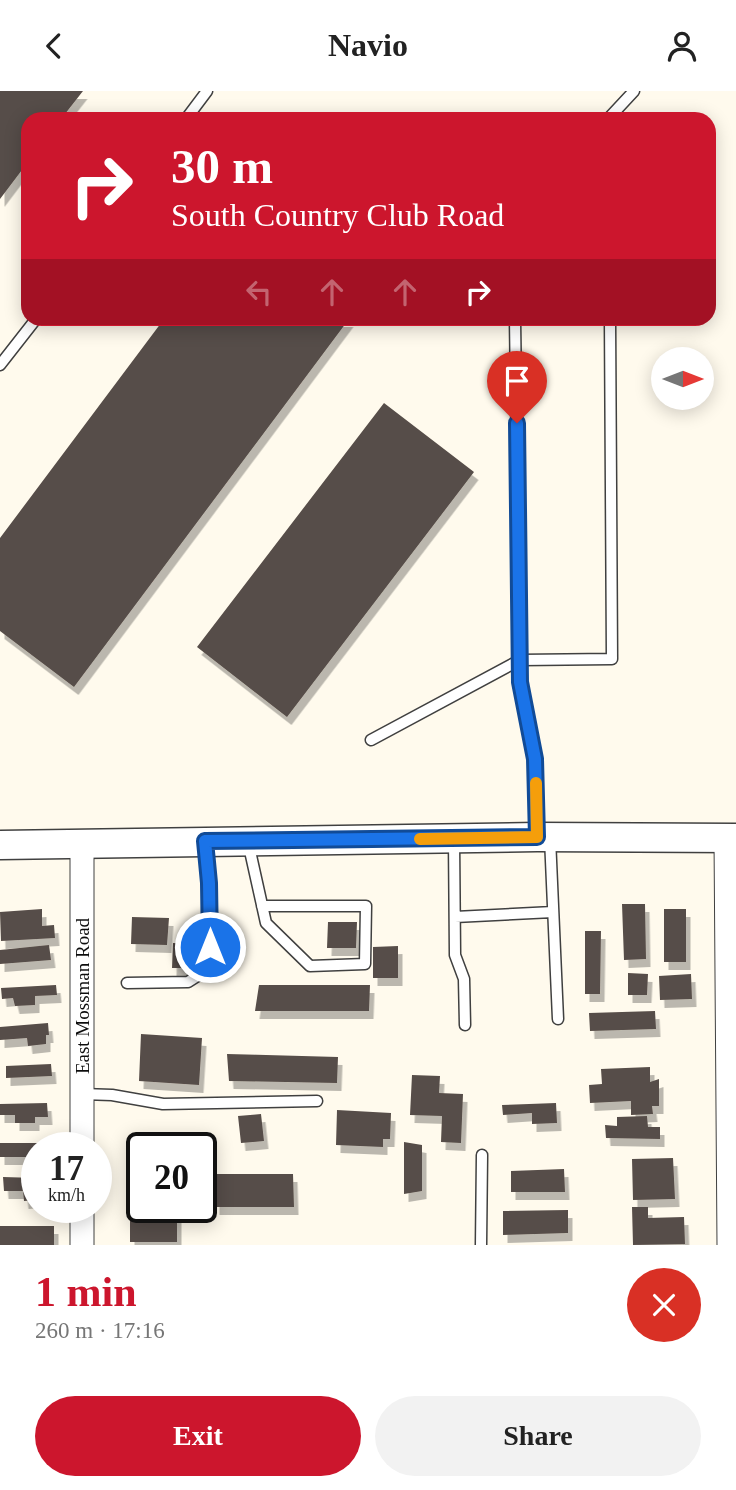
<!DOCTYPE html>
<html lang="en">
<head>
<meta charset="utf-8">
<style>
	:root { --surface:#fff; --page:#f2f2f2; --text:#222; --muted:#767676; --accent:#cc162d }
	body { margin:0; font-family:"Times New Roman",serif; background:var(--page); color:var(--text); height:100vh; display:flex; flex-direction:column; font-size:26px; white-space:nowrap }
	* { box-sizing:border-box; margin:0 }
	p { font-size:23px; color:var(--muted) }
	.icon { flex:none; width:38px; height:38px; fill:none; stroke:currentColor; stroke-width:2; stroke-linecap:round; stroke-linejoin:round }
	.map { position:relative; height:1154px; overflow:hidden }
	.drawer { display:flex; flex-direction:column; background:var(--surface); flex:1 }
	.drawer>* { flex:none }
	.guide { position:absolute; left:21px; top:21px; width:695px; height:214px; border-radius:21px; box-shadow:0 4px 18px #0003; background:#cc162d; color:#fff; overflow:hidden }
	.needle { width:46px; rotate:90deg }
	.buttons { position:absolute; left:651px; top:256px; display:grid; gap:14px }
	.buttons a { display:grid; place-items:center; width:63px; height:63px; border-radius:50%; background:var(--surface); box-shadow:0 4px 18px #0003; font-size:35px }
	.speed { position:absolute; left:21px; top:1041px; display:flex; gap:14px; font-size:35px; font-weight:700; text-align:center }
	.speed>* { display:grid; place-content:center; width:91px; height:91px; border-radius:50%; background:var(--surface); box-shadow:0 4px 18px #0003; line-height:1 }
	.speed small { font-size:18px; font-weight:400 }
	.speed .limit { border:4px solid #111; border-radius:10px; background:#fff; color:#111 }
	.pin { position:absolute; display:grid; place-items:center; width:60px; height:60px; color:#fff; margin:-72px -30px; border-radius:50% 50% 50% 0; rotate:-45deg; box-shadow:0 0 7px #0007 }
	.pin .icon { rotate:45deg }
	.me { position:absolute; width:77px; margin:-38px; rotate:0deg; stroke-linejoin:round; filter:drop-shadow(0 0 5px #0008) }
	.turn { display:flex; align-items:center; gap:24px; height:147px; padding:0 35px; font-size:32px }
	.turn .icon { width:91px; height:91px; stroke-width:2.5 }
	.turn b { display:block; font-size:49px; line-height:60px }
	.lanes { display:flex; align-items:center; height:66px; padding:0 35px; background:#0003; justify-content:center; gap:35px; direction:ltr }
	.lanes .off { opacity:.35 }
	.round { display:grid; place-items:center; flex:none; width:74px; height:74px; border-radius:37px; background:var(--page) }
	.headline { display:flex; align-items:center; justify-content:space-between; height:119px; padding:0 35px }
	h1 { font-size:42px; font-weight:800; line-height:52px; color:var(--accent) }
	.primary-button { display:flex; gap:14px; margin-top:auto; padding:14px 35px }
	.primary-button a { flex:1; height:80px; border-radius:42px; background:var(--accent); color:#fff; font-size:28px; font-weight:800; line-height:80px; text-align:center }
	.primary-button a+a { background:var(--page); color:var(--text) }
	header { display:flex; justify-content:space-between; align-items:center; height:91px; padding:0 35px; background:var(--surface); font-size:32px; font-weight:800 }
	.map>svg:first-child { display:block }
	.building { fill:#574d48; filter:url(#shadow) }
	.lines { fill:none; stroke-linecap:round; stroke-linejoin:round }
	.service-casing { stroke:#404040; stroke-width:13 }
	.minor-casing { stroke:#404040; stroke-width:25 }
	.tertiary-casing { stroke:#404040; stroke-width:31 }
	.service { stroke:#fff; stroke-width:10 }
	.minor { stroke:#fff; stroke-width:23 }
	.tertiary { stroke:#fff; stroke-width:28 }
	.route-casing { stroke:#114b97; stroke-width:18 }
	.route { stroke:#1a73e8; stroke-width:12 }
	.slow { stroke:#f59e0b; stroke-width:12 }
	.labels { text-anchor:middle; dominant-baseline:central; stroke-width:7; stroke-linejoin:round; paint-order:stroke }
	.street-label { font-size:19px; fill:#0d0d0d; stroke:#fff }
</style>
</head>
<body>
<header><svg class="icon" aria-label="back" viewBox="0 0 24 24"><path d="M15 5l-7 7 7 7"/></svg>Navio<svg class="icon" aria-label="person" viewBox="0 0 24 24"><circle cx="12" cy="8" r="4"/><path d="M4 21q1-7 8-7t8 7"/></svg></header>
<div class="map">
<svg width="736" height="1154" viewBox="0 0 736 1154">
	<defs>
		<filter id="shadow"><feDropShadow dx="4.5" dy="8" stdDeviation="0" flood-color="#0004"/></filter>
	</defs>
	<rect width="100%" height="100%" fill="#fffaed"/>
	<!-- building -->
	<path class="building" d="M0 0H83L61 28H28V71L0 108Z
		M164 228H349L74 596 0 540V447Z
		M384 312 474 381 287 626 197 556Z
		M622 813H645L646 868 624 869Z
		M42 818V835L54 834 55 847 1 850 0 821Z
		M664 818H686V871H664Z
		M132 826 169 827 167 854 131 853Z
		M328 831H357L356 857H327Z
		M585 840H601L600 903H585Z
		M173 852 195 853 194 877H172Z
		M49 854 51 869 0 873V859Z
		M398 855V887H373V856Z
		M628 882 648 883 647 904H628Z
		M691 883 692 908 660 909 659 885Z
		M56 894 57 904 35 905V914L15 915 13 907 2 908 1 897Z
		M259 894H370L369 920H255Z
		M655 920 656 938 590 940 589 922Z
		M48 932 49 944H46V953L28 955 27 947 0 949V936Z
		M141 943 202 947 199 994 139 990Z
		M227 963 338 966 337 992 229 990Z
		M51 973 52 985 6 987V975Z
		M650 976V991L659 988V1015H652L653 1023 631 1024V1010L590 1012 589 994 602 993 601 978Z
		M412 984 440 985 439 1002 463 1003 461 1052 441 1051 442 1025 410 1024Z
		M47 1012 48 1026H35V1032H15V1024H0V1013Z
		M556 1012 557 1032 532 1033V1022L503 1024 502 1014Z
		M337 1019 391 1022 390 1048H383V1056L336 1054Z
		M261 1023 264 1050 241 1052 238 1025Z
		M647 1025 648 1036H660V1048L606 1047 605 1034 617 1035V1026Z
		M404 1051 422 1054V1100L404 1103Z
		M0 1052H54V1057H37V1066H0Z
		M673 1067 675 1108 633 1109 632 1068Z
		M564 1078 565 1101H511V1080Z
		M215 1083H293L294 1116H215Z
		M3 1086 37 1087V1109L24 1110 23 1100H4Z
		M130 1102 142 1103V1116H177V1151H130Z
		M632 1116H648V1127L684 1126 685 1153 633 1154Z
		M568 1119V1142L503 1144V1120Z
		M0 1135H54V1154H0Z"/>
	<g class="lines">
		<!-- service casing -->
		<g class="service-casing">
			<path id="service" d="M186 28 207 0
				M608 28 634 0
				M515 228 520 591 535 668 537 743
				M0 274 36 228
				M371 649 520 569 612 568 610 228
				M550 747 558 928
				M454 749 455 864 464 888 465 934
				M248 751 266 832 310 875 365 873 366 815H262
				M455 826 553 821
				M127 892 188 891 210 877 209 792 205 753
				M82 1003 112 1004 163 1013 317 1010
				M481 1154 482 1064"/>
		</g>
		<!-- minor casing -->
		<g class="minor-casing">
			<path id="minor" d="M726 747 729 1154
				M82 1057V753
				M82 1116V1154"/>
		</g>
		<!-- tertiary casing -->
		<g class="tertiary-casing">
			<path id="tertiary" d="M0 754 537 746 736 747"/>
		</g>
		<!-- service -->
		<use href="#service" class="service"/>
		<!-- minor -->
		<use href="#minor" class="minor"/>
		<!-- tertiary -->
		<use href="#tertiary" class="tertiary"/>
	</g>
	<g class="lines">
		<!-- route casing -->
		<g class="route-casing">
			<path id="route" d="M210 856 209 792 205 750 537 746 535 668 520 591 517 332"/>
		</g>
		<!-- route -->
		<use href="#route" class="route"/>
		<!-- slow -->
		<path class="slow" d="M420 748 537 746 536 692"/>
	</g>
	<g class="labels">
		<!-- street labels -->
		<g class="street-label">
			<text transform="translate(82 905) rotate(-90)">East Mossman Road</text>
		</g>
	</g>
</svg>
<div class="buttons">
<a><svg class="needle" viewBox="-14 -14 28 28"><path d="M0-13l5 13h-10z" fill="#e53935"/><path d="M0 13l5-13h-10z" fill="#767676"/></svg></a>
</div>
<div class="speed"><div>17<small>km/h</small></div><div class="limit">20</div></div>
<div class="pin" style="left:517px;top:332px;background:#d93025"><svg class="icon" aria-label="arrive" viewBox="0 0 24 24"><path d="M6 21V4h12l-3 4 3 4H6"/></svg></div>
<svg class="me" style="left:210px;top:856px" viewBox="-20 -20 40 40"><circle r="17" fill="#1a73e8" stroke="#fff" stroke-width="3"/><path d="M0-11L8 9 0 5-8 9z" fill="#fff"/></svg>
<div class="guide">
<div class="turn"><svg class="icon" aria-label="right" viewBox="0 0 24 24"><path d="M7 20v-9h11M14 6l5 5-5 5"/></svg><div><b>30 m</b>South Country Club Road</div></div>
<div class="lanes"><svg class="icon off" aria-label="left" viewBox="0 0 24 24"><path d="M17 20v-9H6M10 6l-5 5 5 5"/></svg><svg class="icon off" aria-label="ahead" viewBox="0 0 24 24"><path d="M12 20V5M6 11l6-6 6 6"/></svg><svg class="icon off" aria-label="ahead" viewBox="0 0 24 24"><path d="M12 20V5M6 11l6-6 6 6"/></svg><svg class="icon" aria-label="right" viewBox="0 0 24 24"><path d="M7 20v-9h11M14 6l5 5-5 5"/></svg></div>
</div>
</div>
<section class="drawer">
<div class="headline"><div><h1>1 min</h1><p>260 m · 17:16</p></div><a class="round" style="background:#d93025;color:#fff"><svg class="icon" aria-label="close" viewBox="0 0 24 24"><path d="M6 6l12 12M18 6L6 18"/></svg></a></div>
<div class="primary-button"><a>Exit</a><a>Share</a></div>
</section>
</body>
</html>
